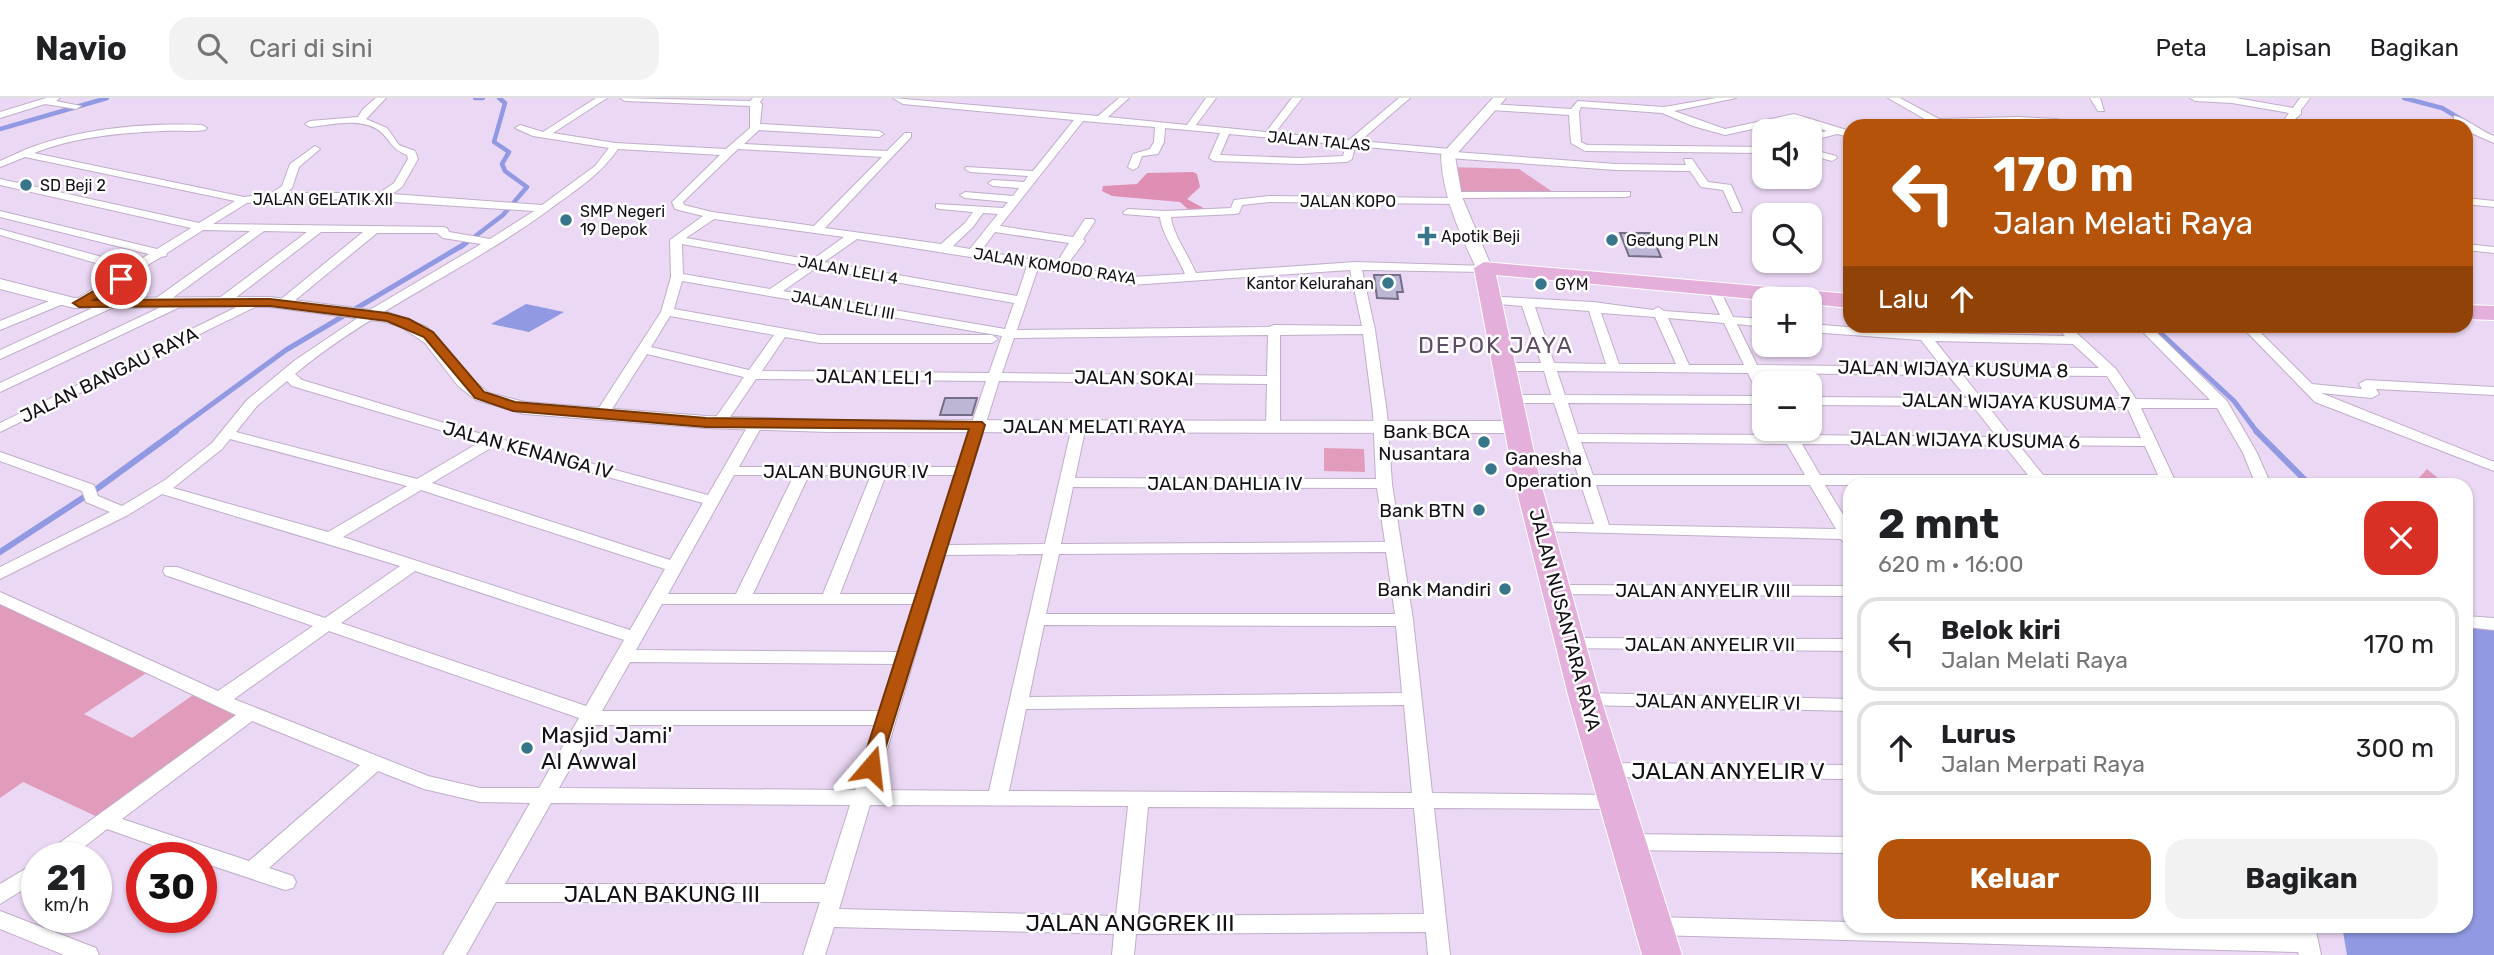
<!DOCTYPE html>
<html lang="id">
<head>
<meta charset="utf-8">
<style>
	:root { --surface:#fff; --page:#f2f2f2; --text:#202124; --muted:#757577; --line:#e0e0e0; --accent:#b45309 }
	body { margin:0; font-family:Rubik,sans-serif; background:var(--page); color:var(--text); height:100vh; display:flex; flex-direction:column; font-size:26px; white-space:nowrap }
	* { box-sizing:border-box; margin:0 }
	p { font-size:23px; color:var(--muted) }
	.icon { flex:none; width:38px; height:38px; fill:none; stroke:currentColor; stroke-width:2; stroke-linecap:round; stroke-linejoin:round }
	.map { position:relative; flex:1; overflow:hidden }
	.drawer { position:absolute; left:1843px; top:380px; width:630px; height:455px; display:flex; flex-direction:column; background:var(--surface); border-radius:21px; box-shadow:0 2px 5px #0004 }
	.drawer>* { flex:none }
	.banner { position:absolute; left:1843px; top:21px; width:630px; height:214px; border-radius:21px; box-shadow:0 2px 5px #0004; background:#b45309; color:#fff; overflow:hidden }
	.tools { position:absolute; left:1752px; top:21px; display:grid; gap:14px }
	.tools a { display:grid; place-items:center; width:70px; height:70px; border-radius:14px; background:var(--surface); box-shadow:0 2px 5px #0004; font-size:35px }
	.speed { position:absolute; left:21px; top:744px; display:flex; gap:14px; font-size:35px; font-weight:700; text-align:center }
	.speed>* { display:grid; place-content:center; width:91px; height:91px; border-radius:50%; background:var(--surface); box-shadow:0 2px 5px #0004; line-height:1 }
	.speed small { font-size:18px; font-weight:400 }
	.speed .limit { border:10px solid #d22; background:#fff; color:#111 }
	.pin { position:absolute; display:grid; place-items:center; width:60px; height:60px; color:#fff; margin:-30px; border:4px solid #fff; border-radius:50%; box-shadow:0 2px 7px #0007 }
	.me { position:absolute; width:77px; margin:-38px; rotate:17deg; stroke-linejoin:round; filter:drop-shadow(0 0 5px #0008) }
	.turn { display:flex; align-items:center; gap:24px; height:147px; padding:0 35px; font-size:32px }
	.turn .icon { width:91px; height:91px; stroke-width:2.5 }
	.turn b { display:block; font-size:49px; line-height:60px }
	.then { display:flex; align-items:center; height:66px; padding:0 35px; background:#0003; gap:14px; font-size:26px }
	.round { display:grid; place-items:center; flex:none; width:74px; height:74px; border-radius:21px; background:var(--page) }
	.headline { display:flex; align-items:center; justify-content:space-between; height:119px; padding:0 35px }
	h1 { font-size:42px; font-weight:700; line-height:52px }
	.primary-button { display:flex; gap:14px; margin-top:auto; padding:14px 35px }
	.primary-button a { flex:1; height:80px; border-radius:21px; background:var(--accent); color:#fff; font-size:28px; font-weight:700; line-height:80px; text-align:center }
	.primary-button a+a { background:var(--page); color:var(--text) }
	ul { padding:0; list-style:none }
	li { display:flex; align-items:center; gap:21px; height:94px; margin:0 14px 10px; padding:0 21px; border:4px solid var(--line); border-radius:21px }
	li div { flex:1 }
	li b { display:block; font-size:26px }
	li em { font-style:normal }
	header { display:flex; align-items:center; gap:42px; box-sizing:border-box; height:98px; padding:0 35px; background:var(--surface); border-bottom:2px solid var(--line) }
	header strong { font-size:33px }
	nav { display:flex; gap:38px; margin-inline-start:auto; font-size:24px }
	.search { width:490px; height:63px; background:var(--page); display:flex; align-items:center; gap:18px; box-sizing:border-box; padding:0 24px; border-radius:21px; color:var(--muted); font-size:26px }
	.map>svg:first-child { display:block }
	.green { fill:#e29cbb }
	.forest { fill:#e08fb4 }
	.water { fill:#9099e2 }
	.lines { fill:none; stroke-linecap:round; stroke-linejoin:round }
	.stream-far2 { stroke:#9099e2; stroke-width:4.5 }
	.stream-far1 { stroke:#9099e2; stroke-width:5 }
	.stream { stroke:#9099e2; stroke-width:6 }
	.building { fill:#bdb6d4; stroke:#756e89; stroke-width:2 }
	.minor-casing { stroke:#c0aec9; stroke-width:2 }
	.tertiary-casing { stroke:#c0aec9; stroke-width:2 }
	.trunk-casing { stroke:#fff; stroke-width:2 }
	.minor { fill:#fff; fill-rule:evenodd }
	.tertiary { fill:#fff; fill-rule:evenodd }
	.trunk { fill:#e4b0db; fill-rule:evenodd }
	.route { fill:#b45309; stroke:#753606; stroke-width:2 }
	.poi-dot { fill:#37758a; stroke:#fff; stroke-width:2.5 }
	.labels { text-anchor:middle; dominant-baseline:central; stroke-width:5; stroke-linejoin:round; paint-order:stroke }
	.far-street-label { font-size:16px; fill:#150f18; stroke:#fff }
	.far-poi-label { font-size:16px; fill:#150f18; stroke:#fff; text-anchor:start }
	.street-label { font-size:19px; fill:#150f18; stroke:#fff }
	.poi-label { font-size:19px; fill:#150f18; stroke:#fff; text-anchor:end }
	.quarter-label { font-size:23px; letter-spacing:2px; fill:#5d4d65; stroke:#fff }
	.near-poi-label { font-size:23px; fill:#150f18; stroke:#fff; text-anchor:start }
	.near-street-label { font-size:23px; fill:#150f18; stroke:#fff }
</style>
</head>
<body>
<header>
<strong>Navio</strong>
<div class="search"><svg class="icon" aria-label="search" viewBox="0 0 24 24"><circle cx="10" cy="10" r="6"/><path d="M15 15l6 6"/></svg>Cari di sini</div>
<nav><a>Peta</a><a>Lapisan</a><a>Bagikan</a></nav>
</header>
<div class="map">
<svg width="2494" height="857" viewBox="0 0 2494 857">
	<rect width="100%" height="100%" fill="#ebd8f4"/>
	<!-- green -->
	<path class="green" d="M1449 69 1519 71 1556 96 1456 97Z
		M1324 350 1364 351 1365 374 1324 373Z
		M2427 371 2446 387H2310L2305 381 2416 383Z
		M0 499 154 570 84 616 132 640 200 592 251 615 106 723 23 684 0 700Z"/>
	<!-- forest -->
	<path class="forest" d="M1193 74 1197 76 1200 89 1187 101 1207 112 1190 113 1180 104 1112 98 1102 93 1103 88 1137 86 1147 75Z"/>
	<!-- water -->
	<path class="water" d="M526 206 564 214 529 234 491 226Z
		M2466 527 2494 529V857H2347L2342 828H2466Z"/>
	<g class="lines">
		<!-- stream-far2 -->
		<path class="stream-far2" d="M475 0H483
			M2404 0 2442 10 2469 26
			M0 31 107 0
			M461 149 503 117 527 89 505 73 502 66 509 54 494 44 505 5 499 0"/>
		<!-- stream-far1 -->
		<path class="stream-far1" d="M2153 228 2234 303 2257 334
			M174 334 286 252 463 147"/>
		<!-- stream -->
		<path class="stream" d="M2256 333 2310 387
			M0 454 98 390 176 333"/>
	</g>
	<!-- building -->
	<path class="building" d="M1620 135H1651L1661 159 1629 158Z
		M1374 177H1400L1403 194H1397L1398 201 1377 200Z
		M945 300H977L972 317H940Z"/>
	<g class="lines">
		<!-- minor casing -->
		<g class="minor-casing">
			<path id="minor" d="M46 0H60L56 3 81 8 76 11 45 6 0 20V14Z
				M376 0H386L366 21 387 30 399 47 415 53 418 61 402 89 392 96 542 107 595 68 609 50 533 38 515 30 520 27 543 34 596 0H607L553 35 615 45 726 51 750 30V8L625 3 620 0 750 3 753 0H763L760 4 762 6 760 26 879 33 884 36 879 39 759 32 744 46 887 53 905 35H911V39L825 130 941 146 965 125 973 114 940 111 936 110V106L1003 110 1008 104 965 100 960 97 965 94 1013 98 1019 90 993 88 988 85 993 82 1024 84 1028 78 970 74 965 71 966 69 1033 73 1074 22 903 6 893 0 1098 18 1119 0H1129L1108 19 1187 27 1206 0H1216L1196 27 1266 34 1292 0H1302L1275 35 1349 42 1399 0H1410L1360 43 1450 51 1455 54 1616 66 1686 67 1684 61H1692L1708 84 1731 87 1742 112 1741 114H1733L1723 92 1701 89 1690 73 1616 72 1448 60 1443 56 1355 48 1352 61 1347 64 1300 66 1214 63 1209 60 1220 35 1165 30 1164 44 1158 56 1142 58 1138 69 1133 72 1128 69 1133 56 1150 51 1154 44 1155 29 1083 23 1000 128 1073 139 1085 121H1093L1095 123 1083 141 1085 143 1066 168 1131 179 1185 176C1178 159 1161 134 1160 119L1124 116 1123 114 1128 111 1165 113 1231 110 1234 102 1269 98 1454 100 1451 97 1456 94H1630V98L1626 99 1459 100 1463 103 1458 106 1269 104 1242 107 1239 115 1235 116 1171 119C1172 134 1189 159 1196 175L1355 164 1488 168V172L1484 174 1362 172 1375 232 1387 315 1392 386 1413 522 1432 695 1616 697 1623 699 1626 704 1623 709 1616 711 1434 710 1450 857H1428L1426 834 1136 836 1134 857H1112L1114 836 834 829 825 857H803L820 804H496L466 857H443L530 705 480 704 424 691 378 673 269 770 293 778 296 784 293 790 285 792 201 764V760H189L107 731 70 760H44L47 754 236 617 0 506V494L218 593 313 528 165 477 163 473 165 469H177L325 520 400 468 162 396 128 417 0 481V469L110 414 86 404 82 393 0 363V354L94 387 98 398 122 408 165 382 212 345 247 302 294 263 368 213 481 146 443 140 437 135H377L288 208H280V202L363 134H321L226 207H218V201L307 134 264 133 160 209H152V203L250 133 203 132 167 155 166 158 161 159 79 209 73 205 75 202 123 173 0 137V131L131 167 149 156 0 119V113L157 151 191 130 0 87V81L199 125 235 103 25 59 0 69V63C12 58 23 52 35 48 87 30 147 25 202 27L207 30 205 32C191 34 176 32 162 33 120 35 74 39 34 55L244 99 270 96 282 88 290 66 315 48 320 51 299 69 292 90 286 95H379L394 85 408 61 407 57C391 50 393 46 382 35 364 18 332 27 310 29L305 26 310 23 358 19 363 11ZM1229 36 1346 47 1343 58 1300 60 1220 57ZM618 51 720 57 672 104 675 111 703 118 670 142 671 179 661 214 595 316 597 319H607L647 256 744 279 712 325 719 329 724 328 756 281 986 283 957 369H739L763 326 756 322 749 326 708 397 471 333 302 282 295 276C373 211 469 171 550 111 577 91 598 79 618 51ZM738 51 882 59 814 128 712 114 684 107 683 104ZM357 101 379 103 534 113 490 141 449 134 447 130 443 129 213 126 247 105 281 102ZM983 115 998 116 970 151 953 148 973 129ZM714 121 844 139 812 162 686 140ZM995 134 1069 145 1056 166 981 153ZM857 141 1027 168 1017 198 824 164ZM682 146 804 168 770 191 683 176ZM816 170 1014 205 1005 231 783 193ZM1038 170 1131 187 1350 172 1362 228 1274 227 1269 229 1017 232ZM682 183 1002 238 989 275 762 273 785 239 820 245H992L998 241 992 237H820L674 211ZM670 218 774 237 749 272 651 249ZM1363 236 1373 315 1376 381 1075 380 1086 328 1079 324 1072 328 1045 446 948 447 999 283 1267 286 1266 329 1273 333 1280 329V237ZM1268 237 1267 278 1002 275 1014 240ZM287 283 292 288 480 344 417 381 236 334 257 308ZM230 341 407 388 328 434 173 390 222 351ZM494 348 703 405 670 462 432 385ZM734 377H794L736 496H668ZM809 377H871L823 496H753ZM886 377H954L917 496H840ZM1073 389 1377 390 1385 444 1061 446ZM421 392 665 471 630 532 343 439ZM1386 454 1395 516H1046L1059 456ZM1043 456 989 693 875 692 945 457ZM415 473 624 542 586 608 341 525ZM662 506H913L898 554 636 552ZM1044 527 1396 528 1402 595 1029 599ZM329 533 579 620 539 690H480L428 678 234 601ZM630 564 895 566 880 613H602ZM1404 607 1412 695 1009 693 1026 611ZM252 623 360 667 249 763 122 721ZM595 627H875L855 692 559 690ZM551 705 850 707 825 786H505ZM870 707 1128 708 1116 818 839 811ZM1148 709 1414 710 1424 816 1138 818Z
				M1716 0H1736L1674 13 1725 31 1794 16 1850 33V39L1837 36 1810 43V37L1827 33 1794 22 1725 37 1693 28 1662 15 1581 9 1579 14 1581 44 1587 47 1764 49V55L1585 53 1571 45 1569 17 1491 12 1486 9 1491 6 1571 11 1578 3 1664 9Z
				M1888 0H1900L1939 21 2018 19 2057 21 2062 24 2057 27 2018 25 1937 28Z
				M2090 0H2100L2104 13H2098Z
				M2190 0H2236L2293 10 2300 0H2310L2301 12V16L2295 21 2323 28H2280L2289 15 2232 5 2195 3Z
				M2454 18C2462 18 2483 34 2494 38V45L2469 34 2466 28H2461L2454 22Z
				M1810 51 1836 58 1837 60 1832 63 1810 57Z
				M2466 100 2494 103V109L2466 106Z
				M2466 146 2494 149V155L2466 152Z
				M1713 186 1719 190 1733 219 1764 221V229L1737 226 1757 267 1942 269 1921 242 1810 234V226L1909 234H1915L1916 229 1920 228 1929 235 2065 238 2056 228H2069L2116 271 2136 301 2210 302 2137 228H2150L2227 303 2257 355 2271 387H2256L2243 355 2217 310H2141L2177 387H1825L1850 428V447L1844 445 1841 441 1534 433 1532 430 1534 427 1540 425 1594 426 1581 387H1527L1519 382 1527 377H1578L1554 305H1508L1501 301 1508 297H1551L1544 273H1502L1495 269 1502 265H1541L1522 208 1488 205 1482 201 1484 198 1593 204 1653 212 1658 209 1664 213 1720 217 1707 190ZM1535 209 1589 213 1606 266 1554 265ZM1601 215 1655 219 1676 266H1619ZM1668 220 1724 225 1744 267H1689ZM1935 243 2073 246 2099 270 1956 269ZM1557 273 1748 275 1757 294 1763 298 1565 297ZM1761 275 1948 277 1967 300 1810 299V307L1973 308 1997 339 1797 337 1793 331H1781L1782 337 1578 336 1568 305 1764 306V285H1766ZM1963 277 2107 278 2122 301 1981 300ZM1988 308 2127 309 2141 340 2012 339ZM1581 344 1787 346 1805 377H1593ZM1802 346 2004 347 2028 377H1820ZM2019 347 2145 348 2158 377H2043ZM1596 387H1810L1836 431 1609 427Z
				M59 199 63 200V206L0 232V223Z
				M255 200 259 201V207L0 334V325Z
				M110 202 116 206 114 209 0 261V252Z
				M176 202 182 206 180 209 0 294V285Z
				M2241 228H2254L2312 286 2362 291 2359 286 2366 282 2494 289V297L2376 291 2379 296 2372 300 2321 295 2494 364V373L2315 304Z
				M1557 487 1850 488V498L1551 496 1549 492 1551 488Z
				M2466 518 2494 520V532L2466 529Z
				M1570 540 1850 541V553L1564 550 1561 546 1564 542Z
				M1585 595 1850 601V613L1585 607 1578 605 1576 601 1578 597Z
				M1606 665 1850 667V681L1606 679 1599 677 1596 672 1599 667Z
				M1628 736 1850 739V755L1628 752 1621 750 1618 744 1621 738Z
				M37 764V783L0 806V786Z
				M0 813 96 850 99 857H64L0 831Z
				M1653 819 1850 824V828H1995L2294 835 2293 828H2315L2321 857H2299L2298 854 1653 837 1645 834 1642 828 1645 822Z"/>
		</g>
		<!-- tertiary casing -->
		<g class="tertiary-casing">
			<path id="tertiary" d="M1493 0H1506L1455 58 1462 99 1492 170 1484 175 1476 170C1460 135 1442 97 1441 57Z
				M0 181 74 200 270 199 387 214 427 229 470 280 489 295 525 304 706 318 828 322 1515 323 1524 329 1515 335 828 334 706 330 525 316 476 302 458 288 425 245 401 229 385 224 270 209 74 210 0 191Z"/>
		</g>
		<!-- trunk casing -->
		<g class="trunk-casing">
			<path id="trunk" d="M1484 164 1850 196V210L1810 206V201L1764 202 1496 177 1540 382 1601 601 1682 857H1642L1569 601 1514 382 1474 170Z
				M2466 207 2494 208V222L2466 221Z"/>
		</g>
		<!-- minor -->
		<use href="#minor" class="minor"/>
		<!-- tertiary -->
		<use href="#tertiary" class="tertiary"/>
		<!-- trunk -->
		<use href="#trunk" class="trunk"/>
	</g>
	<!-- route -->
	<path class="route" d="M121 177 127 181 125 184 94 202 270 201 387 215 409 221 433 234 484 294 515 304 706 320 982 324 985 327 878 674 871 677 861 669 969 331 706 329 513 313 475 300 424 239 387 223 270 208 79 209 73 205Z"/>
	<!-- markers -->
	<g class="poi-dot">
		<circle cx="26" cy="87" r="7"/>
		<circle cx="566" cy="122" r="7"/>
		<path d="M1423.5 127.5h7v7h7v7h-7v7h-7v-7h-7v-7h7z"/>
		<circle cx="1612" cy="142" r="7"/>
		<circle cx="1388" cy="185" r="7"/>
		<circle cx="1541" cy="186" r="7"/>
		<circle cx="1484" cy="344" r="7"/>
		<circle cx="1491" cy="371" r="7"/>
		<circle cx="1479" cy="412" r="7"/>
		<circle cx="1505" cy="491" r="7"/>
		<circle cx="527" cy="650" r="7"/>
	</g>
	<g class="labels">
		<!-- far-street labels -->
		<g class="far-street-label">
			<text transform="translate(1319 43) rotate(5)">JALAN TALAS</text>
			<text x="323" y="101">JALAN GELATIK XII</text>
			<text x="1348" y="103">JALAN KOPO</text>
			<text transform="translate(1055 168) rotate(9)">JALAN KOMODO RAYA</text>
			<text transform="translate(848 172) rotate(10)">JALAN LELI 4</text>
			<text transform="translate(843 207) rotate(10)">JALAN LELI III</text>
		</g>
		<!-- far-poi labels -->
		<g class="far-poi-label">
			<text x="40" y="87">SD Beji 2</text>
			<text x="580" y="113">SMP Negeri<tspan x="580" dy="18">19 Depok</tspan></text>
			<text x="1441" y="138">Apotik Beji</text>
			<text x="1626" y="142">Gedung PLN</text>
			<text x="1374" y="185" text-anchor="end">Kantor Kelurahan</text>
			<text x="1555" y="186">GYM</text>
		</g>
		<!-- street labels -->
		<g class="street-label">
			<text transform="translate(1953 271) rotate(1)">JALAN WIJAYA KUSUMA 8</text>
			<text transform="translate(109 277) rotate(-26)">JALAN BANGAU RAYA</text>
			<text transform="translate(874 279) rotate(1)">JALAN LELI 1</text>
			<text transform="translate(1134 280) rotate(1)">JALAN SOKAI</text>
			<text transform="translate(2016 304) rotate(1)">JALAN WIJAYA KUSUMA 7</text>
			<text x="1094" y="328">JALAN MELATI RAYA</text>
			<text transform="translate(1965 342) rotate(1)">JALAN WIJAYA KUSUMA 6</text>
			<text transform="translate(528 352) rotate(15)">JALAN KENANGA IV</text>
			<text x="846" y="373">JALAN BUNGUR IV</text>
			<text x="1225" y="385">JALAN DAHLIA IV</text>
			<text x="1703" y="492">JALAN ANYELIR VIII</text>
			<text transform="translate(1565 522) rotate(75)">JALAN NUSANTARA RAYA</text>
			<text x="1710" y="546">JALAN ANYELIR VII</text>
			<text transform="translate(1718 604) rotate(1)">JALAN ANYELIR VI</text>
		</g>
		<!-- poi labels -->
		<g class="poi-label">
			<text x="1470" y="333">Bank BCA<tspan x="1470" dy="22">Nusantara</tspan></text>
			<text x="1505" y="360" text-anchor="start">Ganesha<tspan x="1505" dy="22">Operation</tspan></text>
			<text x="1465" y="412">Bank BTN</text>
			<text x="1491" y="491">Bank Mandiri</text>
		</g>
		<!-- quarter labels -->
		<g class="quarter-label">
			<text x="1496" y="247">DEPOK JAYA</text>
		</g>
		<!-- near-poi labels -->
		<g class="near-poi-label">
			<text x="541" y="637">Masjid Jami'<tspan x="541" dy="26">Al Awwal</tspan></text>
		</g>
		<!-- near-street labels -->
		<g class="near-street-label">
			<text x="1728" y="673">JALAN ANYELIR V</text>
			<text x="662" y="796">JALAN BAKUNG III</text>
			<text x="1130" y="825">JALAN ANGGREK III</text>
		</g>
	</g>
</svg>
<div class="tools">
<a><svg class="icon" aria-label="sound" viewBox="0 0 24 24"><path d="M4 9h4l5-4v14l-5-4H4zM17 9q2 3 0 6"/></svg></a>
<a><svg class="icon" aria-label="search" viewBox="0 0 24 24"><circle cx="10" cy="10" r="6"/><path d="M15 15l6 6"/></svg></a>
<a>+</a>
<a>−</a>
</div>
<div class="speed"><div>21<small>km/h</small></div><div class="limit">30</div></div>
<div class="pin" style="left:121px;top:181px;background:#d93025"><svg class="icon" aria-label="arrive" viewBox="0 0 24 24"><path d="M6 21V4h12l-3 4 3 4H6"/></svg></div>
<svg class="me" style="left:871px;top:669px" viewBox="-20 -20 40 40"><path d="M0-17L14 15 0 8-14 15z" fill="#b45309" stroke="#fff" stroke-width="4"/></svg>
<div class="banner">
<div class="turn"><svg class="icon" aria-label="left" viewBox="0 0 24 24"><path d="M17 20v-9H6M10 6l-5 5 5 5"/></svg><div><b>170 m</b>Jalan Melati Raya</div></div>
<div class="then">Lalu<svg class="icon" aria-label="ahead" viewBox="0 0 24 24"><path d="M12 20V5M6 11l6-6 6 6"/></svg></div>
</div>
<section class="drawer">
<div class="headline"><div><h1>2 mnt</h1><p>620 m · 16:00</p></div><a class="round" style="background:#d93025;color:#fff"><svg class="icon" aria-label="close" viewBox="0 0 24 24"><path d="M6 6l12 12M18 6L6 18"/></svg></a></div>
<ul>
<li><svg class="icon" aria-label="left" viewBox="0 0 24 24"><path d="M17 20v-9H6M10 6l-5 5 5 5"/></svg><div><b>Belok kiri</b><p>Jalan Melati Raya</p></div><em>170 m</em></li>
<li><svg class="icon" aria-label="ahead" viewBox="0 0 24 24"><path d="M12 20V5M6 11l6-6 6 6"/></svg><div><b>Lurus</b><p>Jalan Merpati Raya</p></div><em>300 m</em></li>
</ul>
<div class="primary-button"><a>Keluar</a><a>Bagikan</a></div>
</section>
</div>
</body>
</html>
